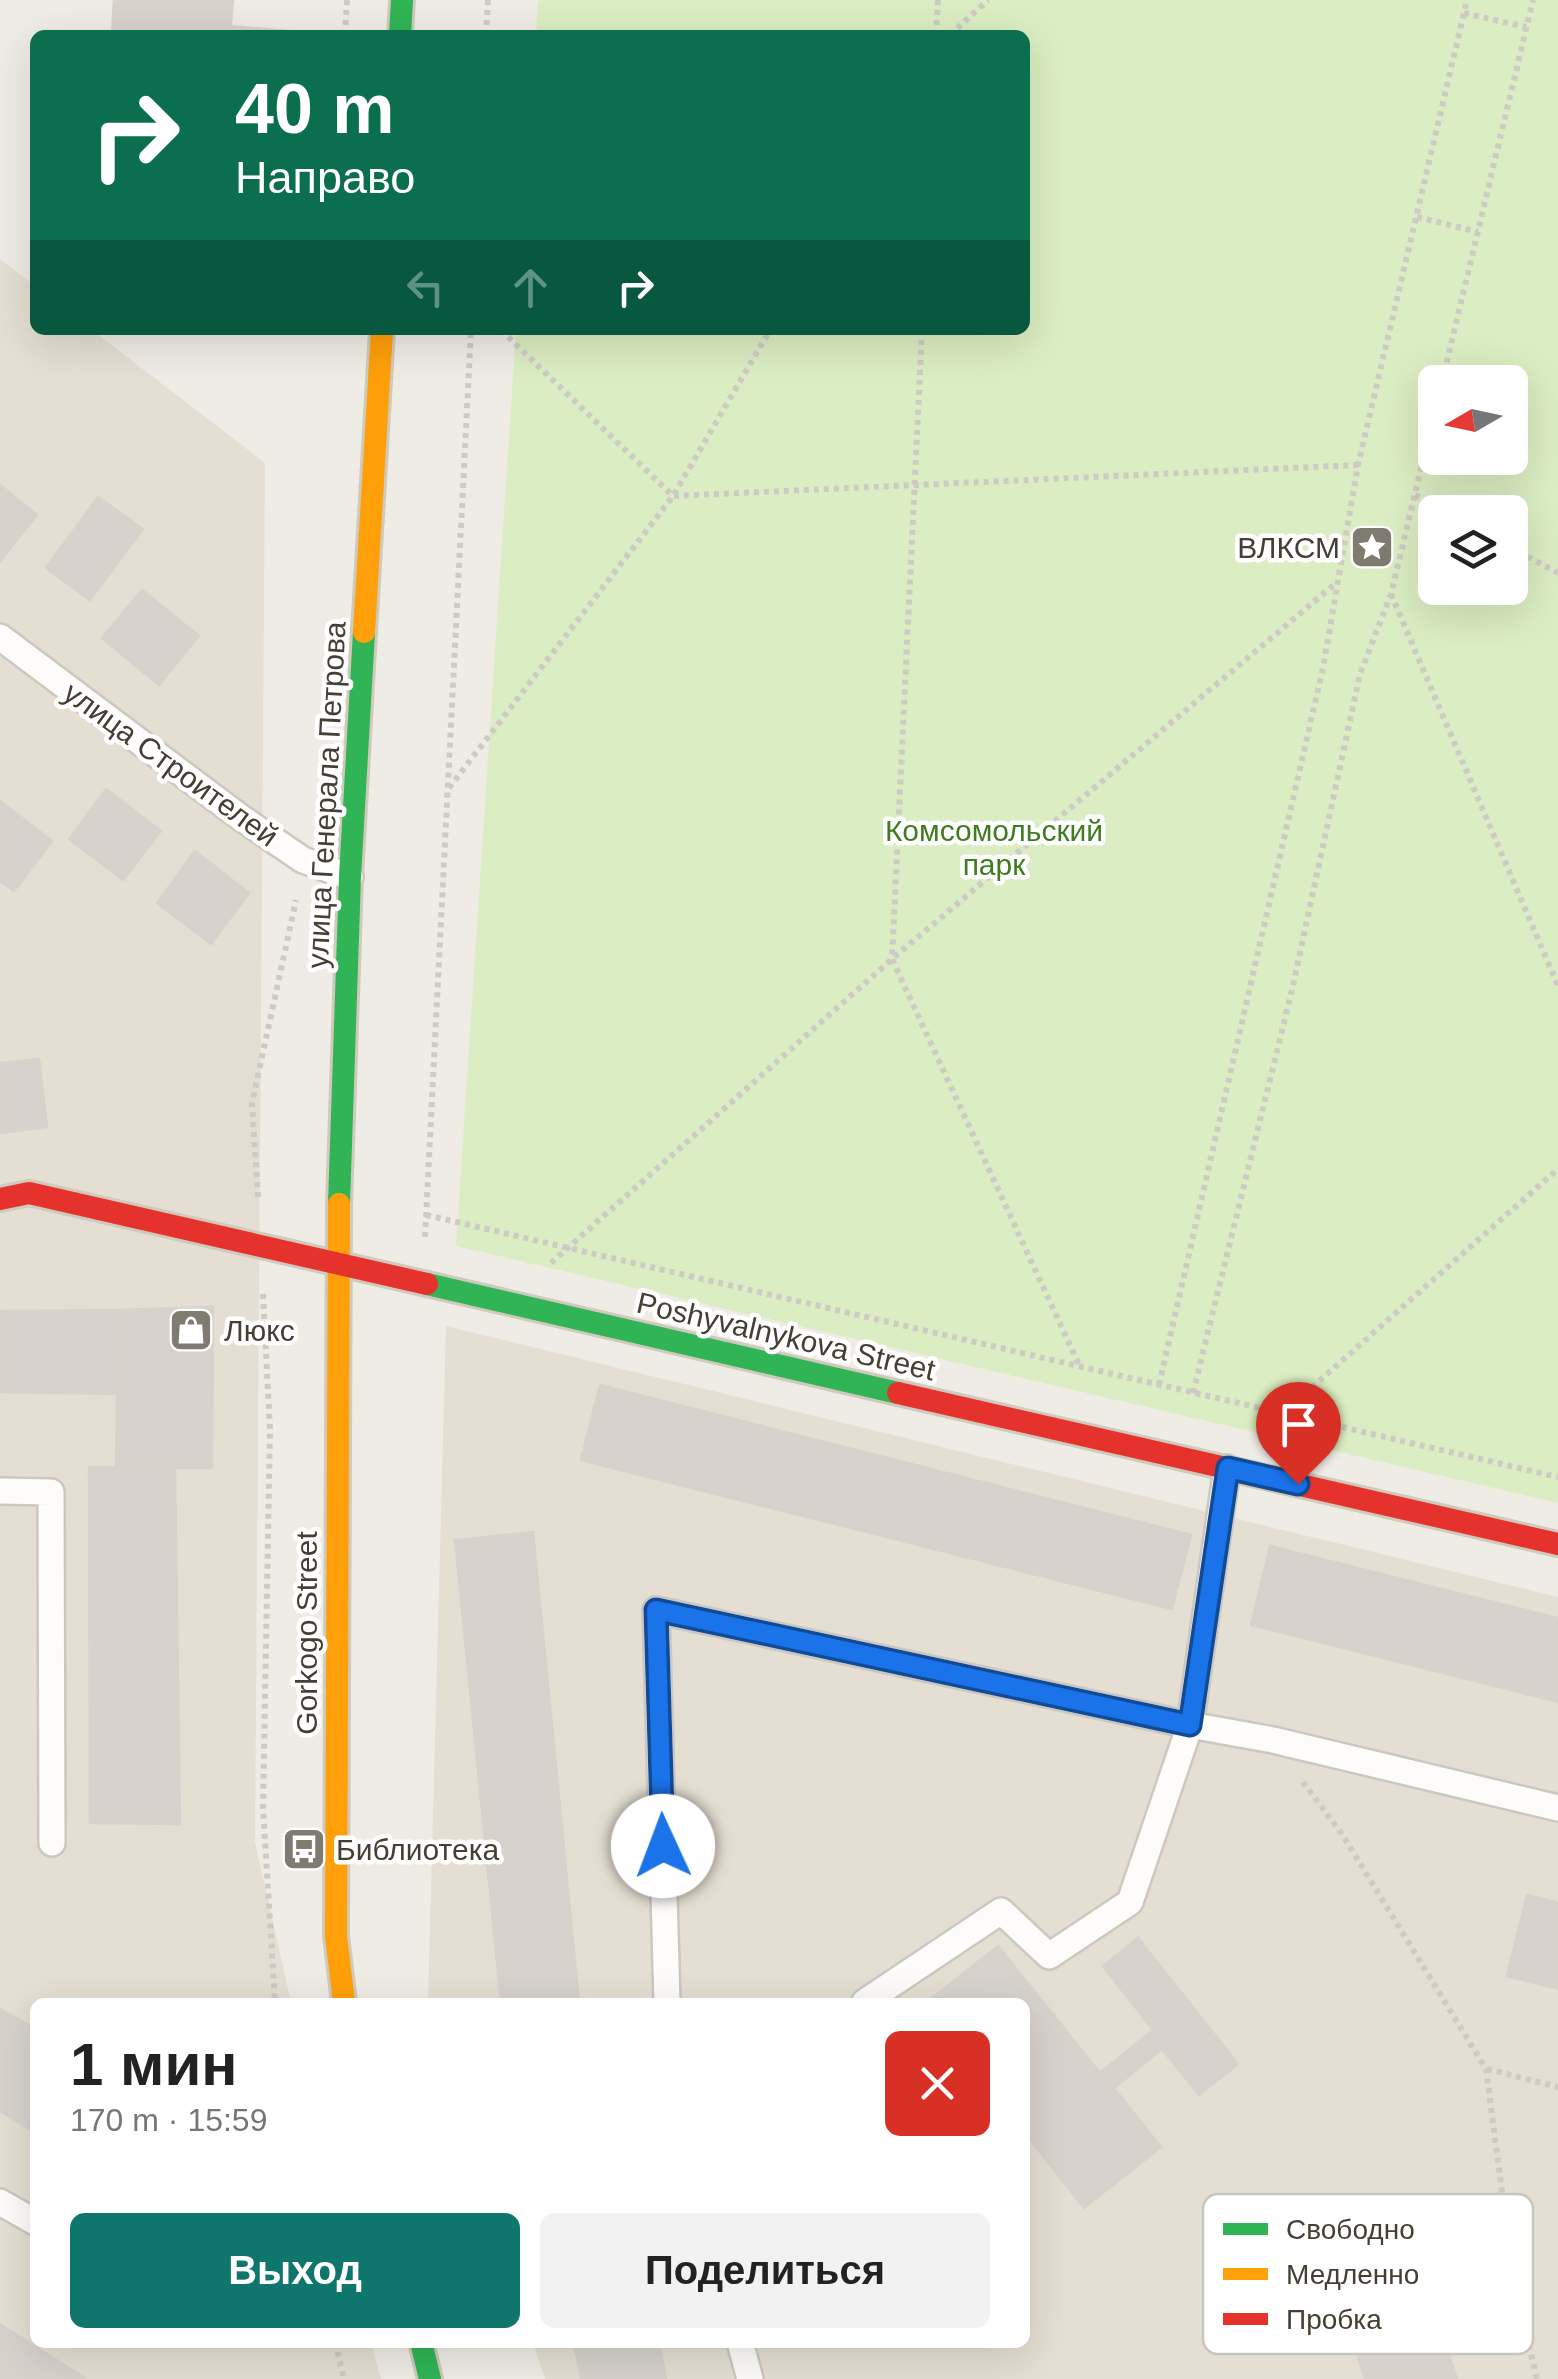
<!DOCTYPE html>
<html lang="ru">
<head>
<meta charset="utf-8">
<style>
	:root { --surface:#fff; --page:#f2f2f2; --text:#222; --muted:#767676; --accent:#0f766e }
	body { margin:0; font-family:Helvetica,sans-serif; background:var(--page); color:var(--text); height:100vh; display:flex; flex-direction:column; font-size:38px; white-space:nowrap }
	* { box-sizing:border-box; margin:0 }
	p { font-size:32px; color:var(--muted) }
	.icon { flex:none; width:55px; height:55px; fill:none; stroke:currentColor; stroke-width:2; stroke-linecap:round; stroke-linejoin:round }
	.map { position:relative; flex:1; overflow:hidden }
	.drawer { position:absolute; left:30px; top:1998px; width:1000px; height:350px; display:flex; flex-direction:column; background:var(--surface); border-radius:15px; box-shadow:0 10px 40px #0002 }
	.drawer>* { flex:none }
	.guide { position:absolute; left:30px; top:30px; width:1000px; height:305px; border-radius:15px; box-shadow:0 10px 40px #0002; background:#0b6e4f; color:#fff; overflow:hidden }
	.needle { width:65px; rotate:261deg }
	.fabs { position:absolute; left:1418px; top:365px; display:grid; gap:20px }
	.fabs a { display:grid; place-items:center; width:110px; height:110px; border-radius:15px; background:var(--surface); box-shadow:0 10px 40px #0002; font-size:50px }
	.pin { position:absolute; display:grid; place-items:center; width:85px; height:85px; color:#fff; margin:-102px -42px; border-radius:50% 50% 50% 0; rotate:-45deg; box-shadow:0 0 10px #0007 }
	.pin .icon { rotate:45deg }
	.me { position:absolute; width:110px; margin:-55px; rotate:358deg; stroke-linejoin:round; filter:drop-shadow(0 0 8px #0008) }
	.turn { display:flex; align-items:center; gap:35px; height:210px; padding:0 40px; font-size:45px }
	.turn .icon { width:130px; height:130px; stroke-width:2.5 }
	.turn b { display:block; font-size:70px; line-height:85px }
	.lanes { display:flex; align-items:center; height:95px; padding:0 40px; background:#0003; justify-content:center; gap:50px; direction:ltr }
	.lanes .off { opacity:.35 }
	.round { display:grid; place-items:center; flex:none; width:105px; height:105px; border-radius:15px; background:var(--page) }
	.overview { display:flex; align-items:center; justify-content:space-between; height:170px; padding:0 40px }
	h1 { font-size:60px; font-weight:700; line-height:75px }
	.action { display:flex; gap:20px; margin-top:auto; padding:20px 40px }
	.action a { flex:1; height:115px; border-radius:15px; background:var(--accent); color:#fff; font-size:40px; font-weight:700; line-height:115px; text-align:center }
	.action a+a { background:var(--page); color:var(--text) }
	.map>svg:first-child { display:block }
	.residential { fill:#e4dfd2 }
	.green { fill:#dbedc2; fill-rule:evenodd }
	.building { fill:#d7d3cc; stroke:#d7d3cb; stroke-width:2.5 }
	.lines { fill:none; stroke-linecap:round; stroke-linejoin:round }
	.lane-casing { stroke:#cbc8c1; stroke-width:30 }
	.fast-casing { stroke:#cfcabb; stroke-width:28 }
	.slow-casing { stroke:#cfcabb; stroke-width:28 }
	.jam-casing { stroke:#cfcabb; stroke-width:28 }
	.path { stroke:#cecbc5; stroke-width:6; stroke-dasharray:5 5; stroke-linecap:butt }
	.lane { stroke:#fdfcfb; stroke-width:25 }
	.fast { stroke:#30b455; stroke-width:22 }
	.slow { stroke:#ff9f0a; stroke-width:22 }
	.jam { stroke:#e5322d; stroke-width:22 }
	.route-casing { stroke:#114b97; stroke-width:25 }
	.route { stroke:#1a73e8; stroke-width:18 }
	.labels { text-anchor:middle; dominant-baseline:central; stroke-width:9; stroke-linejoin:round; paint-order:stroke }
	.poi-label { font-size:30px; fill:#453e32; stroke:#fff; text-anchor:start }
	.street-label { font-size:30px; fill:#453e32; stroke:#fff }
	.park-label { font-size:30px; fill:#3f7c1f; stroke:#fff }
	.key { fill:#fff; stroke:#c7c5c2; stroke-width:2.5 }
	.key-label { font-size:28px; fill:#453e32 }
</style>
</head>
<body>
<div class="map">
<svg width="1558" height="2379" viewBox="0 0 1558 2379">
	<rect width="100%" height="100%" fill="#efece5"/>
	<!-- residential -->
	<path class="residential" d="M0 259 35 286V330H92L265 463 255 1843 291 2002H35V2342L371 2343 381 2379H0Z
		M446 1326 1558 1597V2379H545L533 2343 1025 2342V2002H428Z"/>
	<!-- green -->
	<path class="green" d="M538 0H1558V1503L456 1246 516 330H1025V35H536ZM1435 382H1510V458H1435ZM1435 512H1510V588H1435Z"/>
	<!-- building -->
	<path class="building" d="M114 0H233L230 35H112Z
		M231 26 311 33V35H230Z
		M0 485 37 515 0 561Z
		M98 497 143 529 90 600 46 568Z
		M142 590 199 636 159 685 102 638Z
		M106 789 161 831 123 880 69 839Z
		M0 801 52 841 14 891 0 881Z
		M195 851 249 893 211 944 157 903Z
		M39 1059 47 1127 0 1133V1063Z
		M213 1307 212 1468H116L118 1310Z
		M118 1310V1394L0 1392V1311Z
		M600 1385 1191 1535 1172 1609 581 1460Z
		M89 1467 175 1469 180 1824 90 1823Z
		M533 1532 579 2002H501L455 1540Z
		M1270 1546 1558 1618V1702L1251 1625Z
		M1527 1895 1558 1903V1989L1507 1976Z
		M1138 1938 1238 2064 1199 2095 1162 2049 1114 2088 1161 2147 1084 2208 1025 2133V2002H927L998 1946 1100 2073 1153 2030 1103 1966Z
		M0 2009 35 2029V2132L0 2111Z
		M0 2324 86 2379H0Z
		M1440 2329 1457 2379H1365L1358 2357Z
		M574 2342H659L666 2379H581Z"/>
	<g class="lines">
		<!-- lane casing -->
		<g class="lane-casing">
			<path id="lane" d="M0 637 240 817 303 860 350 877
				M1227 1468 1190 1725 1273 1740 1558 1808
				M0 1491 51 1492 52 1843
				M667 2002 656 1610 1190 1725 1130 1902 1049 1956 1001 1911 865 2002
				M0 2202 35 2222
				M740 2342 750 2379"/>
		</g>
		<!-- fast casing -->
		<g class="fast-casing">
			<path id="fast" d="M400 35 402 0
				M339 1204 350 877 364 632
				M427 1284 898 1393
				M421 2342 430 2379"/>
		</g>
		<!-- slow casing -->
		<g class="slow-casing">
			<path id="slow" d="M364 632 382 330
				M339 1204 336 1936 344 2002"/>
		</g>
		<!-- jam casing -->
		<g class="jam-casing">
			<path id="jam" d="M0 1199 29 1193 427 1284
				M898 1393 1558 1544"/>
		</g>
		<!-- path -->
		<path class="path" d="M1464 13 1526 27
			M345 35 347 0
			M486 35 488 0
			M936 35 938 0
			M950 35 988 0
			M1417 217 1478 232
			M501 330 673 496 1358 465
			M922 330 892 959 1080 1367
			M1442 382 1533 0
			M1415 495 1447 512
			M1510 547 1558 573
			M1391 594 1558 986
			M449 788 673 496 770 330
			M258 1197 252 1103 296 900
			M426 1215 1558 1477
			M425 1237 471 330
			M551 1263 892 959 1335 584
			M263 1294 270 1429 263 1807 275 2002
			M1159 1385 1323 668 1358 465 1467 0
			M1193 1393 1292 990 1360 674 1391 594 1435 410
			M1282 1414 1558 1169
			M1303 1782 1342 1834 1486 2069 1514 2284 1537 2379
			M1487 2069 1558 2087
			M335 2342 344 2379"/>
		<!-- lane -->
		<use href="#lane" class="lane"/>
		<!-- fast -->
		<use href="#fast" class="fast"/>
		<!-- slow -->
		<use href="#slow" class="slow"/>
		<!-- jam -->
		<use href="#jam" class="jam"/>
	</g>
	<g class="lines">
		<!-- route casing -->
		<g class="route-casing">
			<path id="route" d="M663 1846 656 1610 1190 1725 1228 1468 1298 1484"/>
		</g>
		<!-- route -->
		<use href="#route" class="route"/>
	</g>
	<!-- icons -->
	<defs>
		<g id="sight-square" transform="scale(2.25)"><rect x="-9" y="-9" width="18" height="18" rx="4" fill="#807b71" stroke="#fff"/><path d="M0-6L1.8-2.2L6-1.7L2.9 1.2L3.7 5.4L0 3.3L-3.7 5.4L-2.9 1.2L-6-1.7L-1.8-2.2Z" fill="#fff"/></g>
		<g id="shop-square" transform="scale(2.25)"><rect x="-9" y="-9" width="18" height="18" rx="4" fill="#807b71" stroke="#fff"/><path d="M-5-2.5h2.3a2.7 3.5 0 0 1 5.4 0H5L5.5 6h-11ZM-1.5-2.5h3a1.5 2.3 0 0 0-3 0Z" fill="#fff"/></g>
		<g id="bus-square" transform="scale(2.25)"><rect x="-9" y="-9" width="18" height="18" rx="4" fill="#807b71" stroke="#fff"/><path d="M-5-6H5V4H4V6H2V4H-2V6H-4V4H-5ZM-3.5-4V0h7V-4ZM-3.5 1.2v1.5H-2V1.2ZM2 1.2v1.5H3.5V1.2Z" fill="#fff"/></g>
	</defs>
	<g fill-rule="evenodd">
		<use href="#sight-square" x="1372" y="547"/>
		<use href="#shop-square" x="191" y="1330"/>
		<use href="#bus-square" x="304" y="1849"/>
	</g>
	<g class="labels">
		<!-- poi labels -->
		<g class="poi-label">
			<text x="1340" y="547" text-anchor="end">ВЛКСМ</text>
			<text x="224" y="1330">Люкс</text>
			<text x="336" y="1849">Библиотека</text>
		</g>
		<!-- street labels -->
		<g class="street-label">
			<text transform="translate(171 764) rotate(36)">улица Строителей</text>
			<text transform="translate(326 795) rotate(-87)">улица Генерала Петрова</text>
			<text transform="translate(786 1336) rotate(13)">Poshyvalnykova Street</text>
			<text transform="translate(306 1633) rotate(-90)">Gorkogo Street</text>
		</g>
		<!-- park labels -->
		<g class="park-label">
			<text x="994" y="830">Комсомольский<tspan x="994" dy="34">парк</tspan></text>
		</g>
	</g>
	<!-- legend -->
	<rect x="1203" y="2194" width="330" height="160" rx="15" class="key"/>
	<rect x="1223" y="2223" width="45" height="12" fill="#30b455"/>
	<rect x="1223" y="2268" width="45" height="12" fill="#ff9f0a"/>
	<rect x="1223" y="2313" width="45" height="12" fill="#e5322d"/>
	<g class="key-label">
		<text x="1286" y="2239">Свободно</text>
		<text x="1286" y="2284">Медленно</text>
		<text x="1286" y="2329">Пробка</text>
	</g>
</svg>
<div class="fabs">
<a><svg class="needle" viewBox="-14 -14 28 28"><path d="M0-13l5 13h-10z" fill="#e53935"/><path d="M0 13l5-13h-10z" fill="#767676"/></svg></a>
<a><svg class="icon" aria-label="layers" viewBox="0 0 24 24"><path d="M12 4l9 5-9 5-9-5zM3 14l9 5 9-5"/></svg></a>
</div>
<div class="pin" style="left:1298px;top:1484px;background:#d93025"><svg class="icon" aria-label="arrive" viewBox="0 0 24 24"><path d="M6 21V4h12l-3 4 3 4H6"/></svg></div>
<svg class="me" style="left:663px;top:1846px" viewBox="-20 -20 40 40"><circle r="19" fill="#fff"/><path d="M0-13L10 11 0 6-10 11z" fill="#1a73e8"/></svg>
<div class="guide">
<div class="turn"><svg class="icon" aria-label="right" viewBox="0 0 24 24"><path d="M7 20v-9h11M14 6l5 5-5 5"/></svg><div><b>40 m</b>Направо</div></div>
<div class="lanes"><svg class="icon off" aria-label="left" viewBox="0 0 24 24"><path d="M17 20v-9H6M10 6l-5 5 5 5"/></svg><svg class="icon off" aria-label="ahead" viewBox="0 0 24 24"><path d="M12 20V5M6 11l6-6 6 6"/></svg><svg class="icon" aria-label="right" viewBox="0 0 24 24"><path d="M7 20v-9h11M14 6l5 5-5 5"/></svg></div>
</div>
<section class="drawer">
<div class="overview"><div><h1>1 мин</h1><p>170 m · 15:59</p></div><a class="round" style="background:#d93025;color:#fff"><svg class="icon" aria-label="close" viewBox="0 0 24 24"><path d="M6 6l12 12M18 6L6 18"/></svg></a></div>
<div class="action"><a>Выход</a><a>Поделиться</a></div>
</section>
</div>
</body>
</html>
